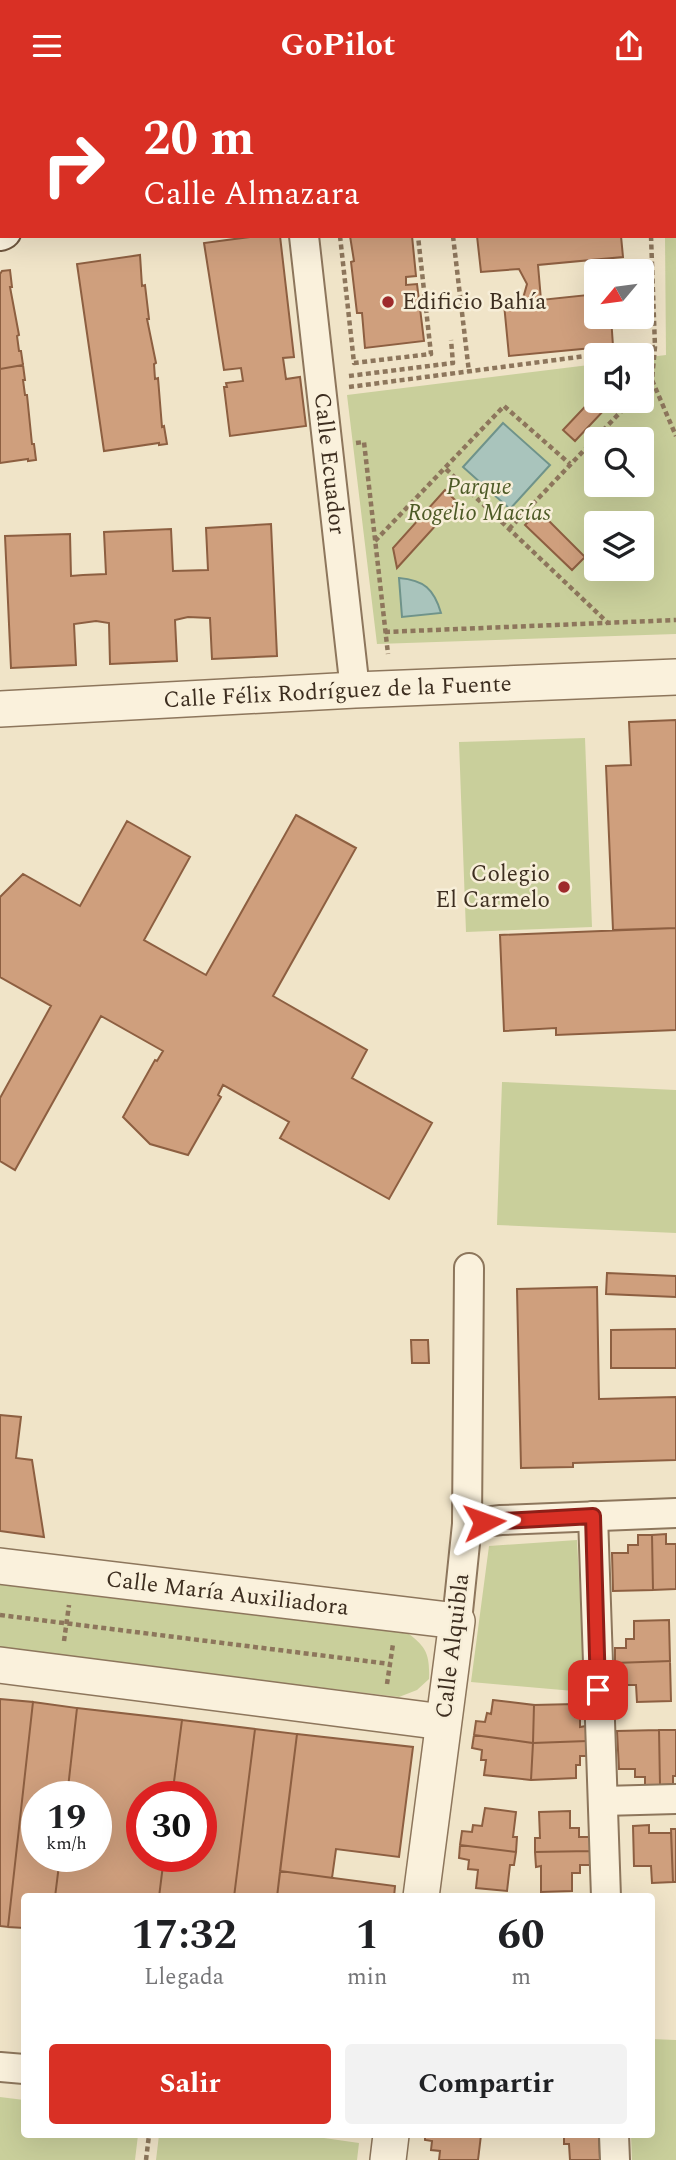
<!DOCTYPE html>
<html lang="es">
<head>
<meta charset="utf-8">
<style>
	:root { --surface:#fff; --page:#f2f2f2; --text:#202124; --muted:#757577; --accent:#d93025 }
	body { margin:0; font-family:Spectral,serif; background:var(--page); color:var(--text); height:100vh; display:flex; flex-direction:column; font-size:26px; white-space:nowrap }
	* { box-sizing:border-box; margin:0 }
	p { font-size:23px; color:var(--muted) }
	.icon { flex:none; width:38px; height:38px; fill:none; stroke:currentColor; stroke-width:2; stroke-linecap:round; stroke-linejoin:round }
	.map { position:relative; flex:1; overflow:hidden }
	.details { position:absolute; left:21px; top:1802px; width:634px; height:245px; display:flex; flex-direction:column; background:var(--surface); border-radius:7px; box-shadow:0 7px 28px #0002 }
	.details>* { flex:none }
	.top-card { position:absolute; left:0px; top:0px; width:677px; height:147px; box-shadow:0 7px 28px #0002; background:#d93025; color:#fff; overflow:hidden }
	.needle { width:46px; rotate:241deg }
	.controls { position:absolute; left:584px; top:168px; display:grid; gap:14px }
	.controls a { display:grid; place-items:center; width:70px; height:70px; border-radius:7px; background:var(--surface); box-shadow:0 7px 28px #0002; font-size:35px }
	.speed { position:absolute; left:21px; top:1690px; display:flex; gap:14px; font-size:35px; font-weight:700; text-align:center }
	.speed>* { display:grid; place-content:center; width:91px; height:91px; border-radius:50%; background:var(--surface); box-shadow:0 7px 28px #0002; line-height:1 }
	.speed small { font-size:18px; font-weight:400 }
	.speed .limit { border:10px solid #d22; background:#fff; color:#111 }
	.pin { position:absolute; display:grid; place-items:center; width:60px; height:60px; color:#fff; margin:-30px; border-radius:14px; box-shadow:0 4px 10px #0006 }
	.me { position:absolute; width:77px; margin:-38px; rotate:86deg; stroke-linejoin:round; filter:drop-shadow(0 0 5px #0008) }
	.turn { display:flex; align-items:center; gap:24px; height:147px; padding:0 28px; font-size:32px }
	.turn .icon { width:91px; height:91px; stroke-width:2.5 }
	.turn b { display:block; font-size:49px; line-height:60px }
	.eta { display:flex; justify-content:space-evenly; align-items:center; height:119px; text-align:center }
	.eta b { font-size:42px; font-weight:700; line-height:49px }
	.cta { display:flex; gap:14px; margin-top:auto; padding:14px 28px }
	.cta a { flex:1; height:80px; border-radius:7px; background:var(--accent); color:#fff; font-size:28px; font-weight:700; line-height:80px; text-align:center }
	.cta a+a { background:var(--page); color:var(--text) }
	header { display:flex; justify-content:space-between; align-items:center; height:91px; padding:0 28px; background:var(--accent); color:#fff; font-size:32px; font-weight:700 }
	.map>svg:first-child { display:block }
	.green { fill:#c9cf9b; fill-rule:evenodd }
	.water { fill:#a9c4bc; stroke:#6f938a; stroke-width:2 }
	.building { fill:#cf9f7d; stroke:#8d5f41; stroke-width:2 }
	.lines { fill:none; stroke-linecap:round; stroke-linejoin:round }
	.minor-casing { stroke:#8d765c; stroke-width:32 }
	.tertiary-casing { stroke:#8d765c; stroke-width:38 }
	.secondary-casing { stroke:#6f573f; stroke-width:42 }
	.path { stroke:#8d765c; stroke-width:4.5; stroke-dasharray:5 3.5; stroke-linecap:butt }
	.minor { stroke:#faf1dc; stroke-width:28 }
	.tertiary { stroke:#faf1dc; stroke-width:35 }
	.secondary { stroke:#faf1dc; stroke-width:38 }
	.route-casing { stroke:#8d1f18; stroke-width:18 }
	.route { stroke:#d93025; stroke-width:12 }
	.poi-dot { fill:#9e2a2b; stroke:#f7eed8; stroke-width:2.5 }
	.labels { text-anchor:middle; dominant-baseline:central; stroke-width:5; stroke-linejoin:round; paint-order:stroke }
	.poi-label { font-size:23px; fill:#3d2e20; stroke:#f7eed8; text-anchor:start }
	.street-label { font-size:23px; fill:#3d2e20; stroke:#f7eed8 }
	.park-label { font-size:23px; font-style:italic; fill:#4d5a26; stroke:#f7eed8 }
</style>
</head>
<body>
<header><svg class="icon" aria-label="menu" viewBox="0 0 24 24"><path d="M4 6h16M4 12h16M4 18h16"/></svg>GoPilot<svg class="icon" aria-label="share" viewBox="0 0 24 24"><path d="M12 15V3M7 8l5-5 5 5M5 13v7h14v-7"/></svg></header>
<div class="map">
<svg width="676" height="2069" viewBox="0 0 676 2069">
	<rect width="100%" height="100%" fill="#f0e4c8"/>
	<!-- green -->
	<path class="green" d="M676 111V543L377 553 347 304 597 273V310H642V267L666 264 665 145H676ZM597 348H642V394H597ZM597 432H642V478H597Z
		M585 647 592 836 466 841 459 651Z
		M502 991 676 999V1142L497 1134Z
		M577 1449 585 1601 471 1591 489 1455Z
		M0 1490 406 1541C426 1555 430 1563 429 1588L417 1599 399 1606 0 1558Z
		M651 1948 676 1949V2069H632L631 2044H651Z
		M0 2006 24 2009V2044H138L135 2069H0Z
		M159 2044H303L359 2052 357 2069H156Z"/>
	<!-- water -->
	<path class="water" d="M503 332 550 374 510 418 463 376Z
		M399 487C424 489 434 498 441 522L402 526Z"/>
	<!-- building -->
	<path class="building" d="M0 11H2L0 94Z
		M257 145H280L294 266 283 267 286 288 300 286 306 335 230 345 224 296H227L226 292 243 290 241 277 224 279 204 152Z
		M350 145H412L416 185 406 186V194L417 193 424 250 365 257 362 222H357L351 171 354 170Z
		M477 145H621L623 166 538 174 541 209 597 203V226H611L613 255 509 265 504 213 522 211 527 193 519 178 481 181Z
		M140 164 142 195 145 194 149 228H147L156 272 154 273 155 288 158 287 162 336 164 335 167 353 159 354V352L104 360 77 173Z
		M10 179 12 196H10L19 244 17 245 19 260H21L23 274 0 278V183L2 180Z
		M23 274 25 289H23L25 304H27L32 353H34L36 369 28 370V368L0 372V278Z
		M595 305 597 310 607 316 575 350 563 339Z
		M445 399 457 411 397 477 393 457Z
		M539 420 585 466 572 479 525 434Z
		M271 433 277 565 212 568 210 527 188 526 175 529 177 570 110 573 109 532 96 530 74 533 76 574 11 577 5 445 70 443 71 485 83 484 106 483 104 441 171 438 173 480 208 479 206 437Z
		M676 629V837L613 839 606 675 631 674 629 631Z
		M296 724 356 757 273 905 367 959 352 987 432 1032 389 1108 280 1047 289 1031 223 994 218 1004 221 1006 188 1064 150 1053 123 1026 155 969 157 970 163 960 101 925 15 1079 0 1070V1007L51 915 0 886V806L23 783 80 815 127 730 190 766 144 849 206 884Z
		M676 837V939L556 944V937L504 940 500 844Z
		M607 1182 676 1185V1206L606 1203Z
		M597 1196 599 1308 676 1306V1369L573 1372V1376L521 1377 517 1198Z
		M676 1238V1277H611V1239Z
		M411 1249H428L429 1272H412Z
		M0 1324 21 1326 16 1367 32 1369 44 1446 0 1440Z
		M666 1443V1453H676V1498L653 1499 652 1444Z
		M638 1444H652L653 1499 613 1500 612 1462H628V1454H638Z
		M669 1529 670 1570 615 1572V1557H626V1548H634V1530Z
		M670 1570 671 1610 637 1611 636 1594H627V1585L615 1586V1572Z
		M0 1608 33 1611 8 1836 0 1835Z
		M493 1609 534 1614 533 1652 474 1644 476 1630 485 1631 487 1622 491 1623Z
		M33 1611 77 1617 67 1706H37V1766H60L55 1806H24V1837L8 1836Z
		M575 1613V1626H580V1636L586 1635 587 1650 533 1652 534 1614Z
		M77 1617 182 1629 172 1706H142V1766H164L159 1806H55L60 1766H96V1706H67Z
		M182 1629 255 1638 234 1806H159L164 1766H201V1706H172Z
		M255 1638 297 1643 277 1806H234Z
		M659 1639 660 1694H645V1686H635V1678H619L617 1640Z
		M659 1639H676V1685H673V1693L660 1694Z
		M297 1643 413 1656 399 1766 336 1758 332 1787 280 1780Z
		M474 1644 533 1652 531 1689 484 1684 486 1669H481L482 1659 472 1657Z
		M587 1650V1665H580V1674H576V1687L531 1689 533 1652Z
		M485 1717 516 1721 513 1746H517L516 1761 460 1754 462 1740 472 1741 473 1734 482 1735Z
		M570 1720V1737H579V1746H590V1760L535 1761V1747H540L539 1721Z
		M649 1734V1742H671L673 1791 652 1792 651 1775H634L633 1735Z
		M671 1738H676V1791H673Z
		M460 1754 516 1761 514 1774H510L507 1800 476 1797 478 1779 468 1778 469 1769 459 1767Z
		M590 1760V1774H580V1782H572V1800L541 1801V1775L536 1776 535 1761Z
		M280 1780 395 1795 394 1806H277Z
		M425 2044H481L478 2069H439L440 2060 431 2059 432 2050 425 2049Z
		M564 2044H599L600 2069H570L569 2053H564Z"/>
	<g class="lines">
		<!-- minor casing -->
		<g class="minor-casing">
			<g id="minor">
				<path d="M327 0V2"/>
				<path id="s1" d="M304 145 355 599"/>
				<path d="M593 1425 606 1806"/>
				<path d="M467 1433 501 1429 676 1422"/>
				<path d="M457 1530 467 1433 469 1177"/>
				<path d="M603 1710 676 1708"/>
				<path d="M0 1976 24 1978"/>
				<path d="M614 2044 615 2069"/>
			</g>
		</g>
		<!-- tertiary casing -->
		<g class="tertiary-casing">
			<g id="tertiary">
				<path d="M36 0 37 2"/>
				<path d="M166 0V2"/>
				<path id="s2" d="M0 618 355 599 676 586"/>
				<path id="s3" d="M0 1475 457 1530 421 1806"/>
				<path d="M0 1574 443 1631"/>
				<path d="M388 2069 391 2044"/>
			</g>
		</g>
		<!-- secondary casing -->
		<g class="secondary-casing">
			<path id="secondary" d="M0 140 2 139"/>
		</g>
		<!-- path -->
		<path class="path" d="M340 145 354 272 431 263 418 145
			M453 145 469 281
			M651 145 655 256 652 289 676 345
			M349 285 453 272 451 249
			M349 296 655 256
			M642 299 652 289
			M356 352 364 351 388 563
			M446 378 608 532
			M509 438 631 310
			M375 450 504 315 570 373
			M385 541 676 529
			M0 1524 390 1573
			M64 1550 69 1514
			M387 1593 393 1553
			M146 2069 149 2044"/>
		<!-- minor -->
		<use href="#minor" class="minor"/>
		<!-- tertiary -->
		<use href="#tertiary" class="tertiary"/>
		<!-- secondary -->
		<use href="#secondary" class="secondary"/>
	</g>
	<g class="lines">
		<!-- route casing -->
		<g class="route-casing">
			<path id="route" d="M484 1431 593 1425 598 1599"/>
		</g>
		<!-- route -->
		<use href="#route" class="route"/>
	</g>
	<!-- markers -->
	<g class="poi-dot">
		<circle cx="388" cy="211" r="7"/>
		<circle cx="564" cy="796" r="7"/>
	</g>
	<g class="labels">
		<!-- poi labels -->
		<g class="poi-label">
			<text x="402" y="211">Edificio Bahía</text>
			<text x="550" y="783" text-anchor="end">Colegio<tspan x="550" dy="26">El Carmelo</tspan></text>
		</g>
		<!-- street labels -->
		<g class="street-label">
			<text stroke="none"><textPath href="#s1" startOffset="229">Calle Ecuador</textPath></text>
			<text stroke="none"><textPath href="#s2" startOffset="338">Calle Félix Rodríguez de la Fuente</textPath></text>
			<text stroke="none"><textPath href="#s3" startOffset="229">Calle María Auxiliadora</textPath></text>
			<text transform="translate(453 1555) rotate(-83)">Calle Alquibla</text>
		</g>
		<!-- park labels -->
		<g class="park-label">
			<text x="479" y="396">Parque<tspan x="479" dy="26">Rogelio Macías</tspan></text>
		</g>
	</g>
</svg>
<div class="controls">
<a><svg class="needle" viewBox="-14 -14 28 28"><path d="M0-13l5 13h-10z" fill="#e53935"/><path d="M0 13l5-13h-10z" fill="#757577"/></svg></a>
<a><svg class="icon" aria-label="sound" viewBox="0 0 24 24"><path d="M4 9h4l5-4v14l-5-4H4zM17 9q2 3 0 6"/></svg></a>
<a><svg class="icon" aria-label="search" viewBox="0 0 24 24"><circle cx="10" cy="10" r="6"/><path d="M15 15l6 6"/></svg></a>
<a><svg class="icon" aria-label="layers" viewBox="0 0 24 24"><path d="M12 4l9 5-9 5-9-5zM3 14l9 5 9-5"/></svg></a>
</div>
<div class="speed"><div>19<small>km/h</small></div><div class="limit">30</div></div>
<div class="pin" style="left:598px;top:1599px;background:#d93025"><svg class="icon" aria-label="arrive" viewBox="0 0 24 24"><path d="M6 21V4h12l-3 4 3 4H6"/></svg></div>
<svg class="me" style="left:484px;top:1431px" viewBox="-20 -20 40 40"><path d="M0-17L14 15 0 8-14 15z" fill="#d93025" stroke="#fff" stroke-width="4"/></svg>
<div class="top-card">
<div class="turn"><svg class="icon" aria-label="right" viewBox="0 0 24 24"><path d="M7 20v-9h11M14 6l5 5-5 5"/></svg><div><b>20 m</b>Calle Almazara</div></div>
</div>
<section class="details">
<div class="eta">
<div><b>17:32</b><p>Llegada</p></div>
<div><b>1</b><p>min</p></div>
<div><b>60</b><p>m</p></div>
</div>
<div class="cta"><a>Salir</a><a>Compartir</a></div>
</section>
</div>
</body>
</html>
